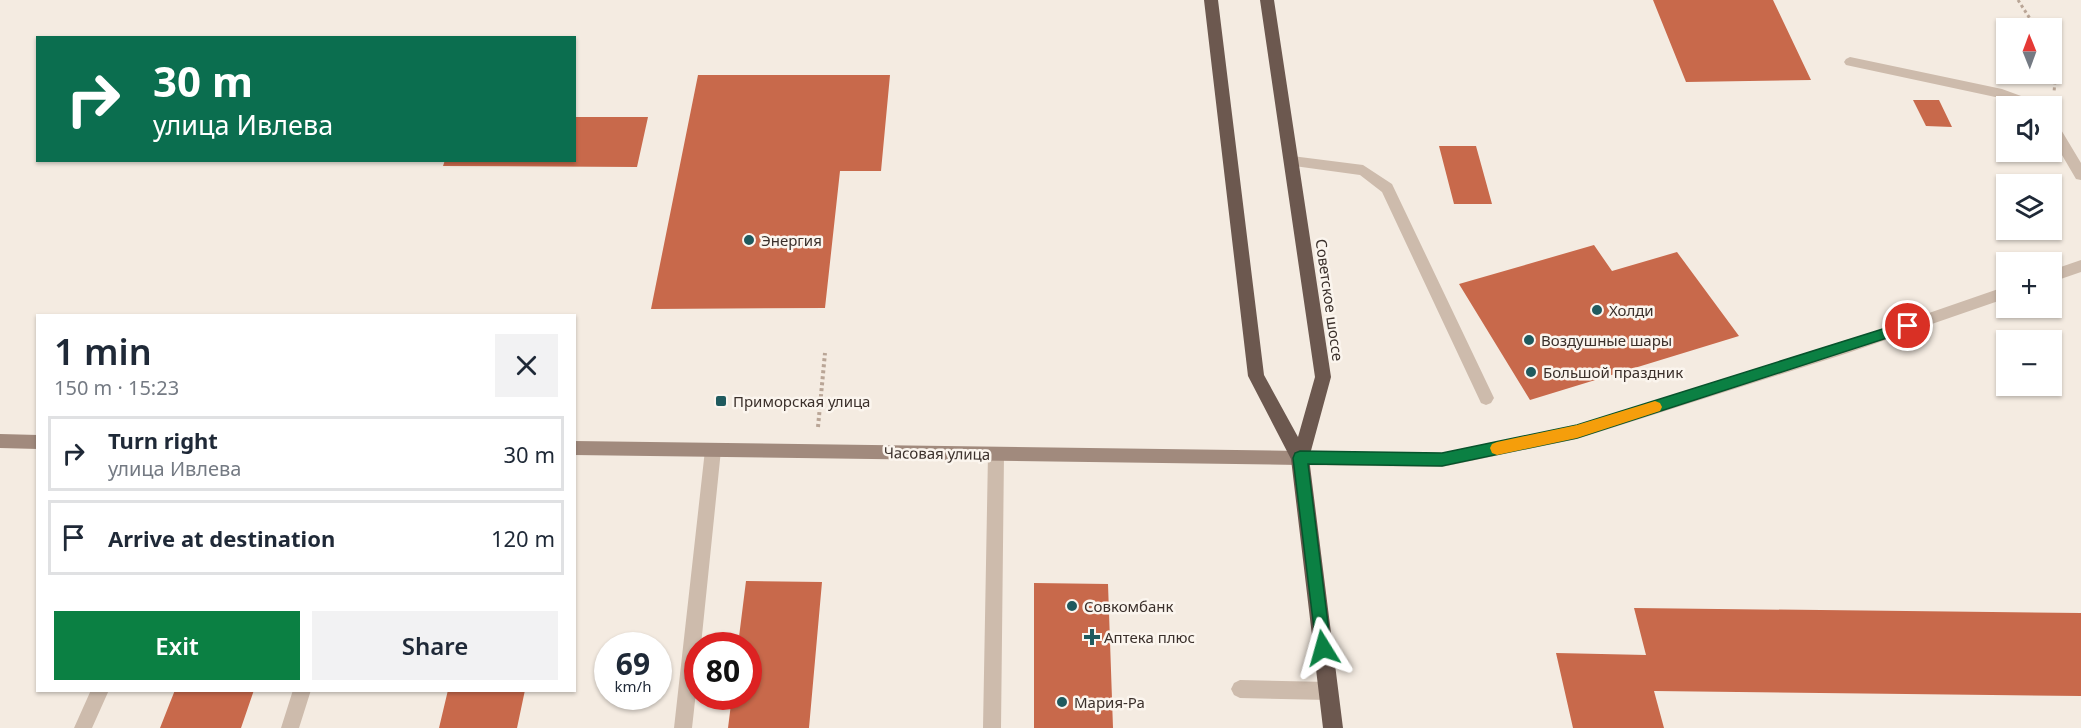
<!DOCTYPE html>
<html lang="en">
<head>
<meta charset="utf-8">
<style>
	:root { --surface:#fff; --page:#f2f2f3; --text:#1f2937; --muted:#747a83; --line:#e0e1e3; --accent:#0b8043 }
	body { margin:0; font-family:"Noto Sans",sans-serif; background:var(--page); color:var(--text); height:100vh; display:flex; flex-direction:column; font-size:22px; white-space:nowrap }
	* { box-sizing:border-box; margin:0 }
	p { font-size:20px; color:var(--muted) }
	.icon { flex:none; width:33px; height:33px; fill:none; stroke:currentColor; stroke-width:2; stroke-linecap:round; stroke-linejoin:round }
	.map { position:relative; flex:1; overflow:hidden }
	.drawer { position:absolute; left:36px; top:314px; width:540px; height:378px; display:flex; flex-direction:column; background:var(--surface); border-radius:0px; box-shadow:0 2px 4px #0004 }
	.drawer>* { flex:none }
	.hud { position:absolute; left:36px; top:36px; width:540px; height:126px; border-radius:0px; box-shadow:0 2px 4px #0004; background:#0b6e4f; color:#fff; overflow:hidden }
	.needle { width:39px; rotate:359deg }
	.controls { position:absolute; left:1996px; top:18px; display:grid; gap:12px }
	.controls a { display:grid; place-items:center; width:66px; height:66px; border-radius:0px; background:var(--surface); box-shadow:0 2px 4px #0004; font-size:30px }
	.speed { position:absolute; left:594px; top:632px; display:flex; gap:12px; font-size:30px; font-weight:700; text-align:center }
	.speed>* { display:grid; place-content:center; width:78px; height:78px; border-radius:50%; background:var(--surface); box-shadow:0 2px 4px #0004; line-height:1 }
	.speed small { font-size:15px; font-weight:400 }
	.speed .limit { border:9px solid #d22; background:#fff; color:#111 }
	.pin { position:absolute; display:grid; place-items:center; width:51px; height:51px; color:#fff; margin:-26px; border:3px solid #fff; border-radius:50%; box-shadow:0 2px 6px #0007 }
	.me { position:absolute; width:66px; margin:-33px; rotate:352deg; stroke-linejoin:round; filter:drop-shadow(0 0 4px #0008) }
	.turn { display:flex; align-items:center; gap:21px; height:126px; padding:0 18px; font-size:27px }
	.turn .icon { width:78px; height:78px; stroke-width:2.5 }
	.turn b { display:block; font-size:42px; line-height:51px }
	.round { display:grid; place-items:center; flex:none; width:63px; height:63px; border-radius:0px; background:var(--page) }
	.overview { display:flex; align-items:center; justify-content:space-between; height:102px; padding:0 18px }
	h1 { font-size:36px; font-weight:600; line-height:45px }
	.button { display:flex; gap:12px; margin-top:auto; padding:12px 18px }
	.button a { flex:1; height:69px; border-radius:0px; background:var(--accent); color:#fff; font-size:24px; font-weight:600; line-height:69px; text-align:center }
	.button a+a { background:var(--page); color:var(--text) }
	ul { padding:0; list-style:none }
	li { display:flex; align-items:center; gap:18px; height:75px; margin:0 12px 9px; padding:0 6px; border:3px solid var(--line); border-radius:0px }
	li div { flex:1 }
	li b { display:block; font-size:22px }
	li em { font-style:normal }
	.map>svg:first-child { display:block }
	.building { fill:#c8694b }
	.lines { fill:none; stroke-linecap:round; stroke-linejoin:round }
	.path-far1 { stroke:#b9a596; stroke-width:3; stroke-dasharray:3 3; stroke-linecap:butt }
	.path { stroke:#b9a596; stroke-width:4; stroke-dasharray:3 3; stroke-linecap:butt }
	.service { fill:#cdbbac; fill-rule:evenodd }
	.minor { fill:#cdbbac; fill-rule:evenodd }
	.secondary { fill:#a18a7d; fill-rule:evenodd }
	.trunk { fill:#6c584f; fill-rule:evenodd }
	.route { fill:#0b8043; stroke:#07532c; stroke-width:1.5 }
	.slow { fill:#f59e0b }
	.poi-dot { fill:#1f5a5e; stroke:#fbf5ee; stroke-width:2 }
	.labels { text-anchor:middle; dominant-baseline:central; stroke-width:5; stroke-linejoin:round; paint-order:stroke }
	.poi-label { font-size:15px; fill:#3b302b; stroke:#fbf5ee; text-anchor:start }
	.street-label { font-size:15px; fill:#3b302b; stroke:#fbf5ee }
</style>
</head>
<body>
<div class="map">
<svg width="2081" height="728" viewBox="0 0 2081 728">
	<rect width="100%" height="100%" fill="#f4ebe1"/>
	<!-- building -->
	<path class="building" d="M1653 0H1773L1811 80 1686 82Z
		M698 75H890L881 171H840L825 308 651 309Z
		M1913 100H1939L1952 127 1926 126Z
		M574 117H648L637 167 443 166 445 160H574Z
		M1439 146H1476L1492 204H1454Z
		M1594 245 1612 271 1677 252 1739 336 1530 400 1459 284Z
		M746 581 822 582 809 728H728L732 696H748V645H738Z
		M1034 583 1108 584 1113 728H1034Z
		M1634 608 2081 613V696L1654 691 1664 728H1573L1556 653 1646 655Z
		M175 690H254L241 728H160Z
		M448 690H525L517 728H439Z"/>
	<g class="lines">
		<!-- path-far1 -->
		<path class="path-far1" d="M2018 0 2036 28
			M2052 53 2057 61 2054 92"/>
		<!-- path -->
		<path class="path" d="M818 427 825 353"/>
		<!-- service -->
		<path class="service" d="M1850 57 2002 89 2040 103 2042 106H2022L2000 98 1846 65 1844 62 1846 59Z
			M2052 122 2057 123 2081 163V180L2076 179 2052 138Z
			M1292 156 1363 165 1392 184 1494 398 1491 403 1486 405 1481 403 1382 192 1360 175 1287 165 1285 161 1287 157Z
			M713 443 719 445 721 450 701 645H698V674L692 728H674L705 450 707 445Z
			M996 447 1002 449 1004 454 1001 728H983L988 454 990 449Z
			M1240 680 1329 682 1335 685 1338 691 1335 697 1329 700 1240 698 1234 695 1231 689 1234 683Z
			M91 690H109L92 728H74Z
			M293 690H311L299 728H281Z"/>
		<!-- minor -->
		<path class="minor" d="M2081 260V272L2052 282V270Z
			M2007 286V298L1848 353 1577 439 1442 467 1300 465 1294 463 1292 458 1294 453 1300 451 1442 453 1577 425 1848 341Z"/>
		<!-- secondary -->
		<path class="secondary" d="M0 434 38 435V449L0 448Z
			M574 441 1300 451 1306 453 1308 458 1306 463 1300 465 574 455Z"/>
		<!-- trunk -->
		<path class="trunk" d="M1204 0H1218L1264 375 1298 437 1315 377 1260 0H1274L1331 377 1309 458 1343 728H1323L1291 459 1248 376Z"/>
	</g>
	<!-- route -->
	<path class="route" d="M1908 321 1912 322 1914 326 1912 330 1577 438 1442 466 1308 464 1331 648 1329 653 1323 656 1317 653 1293 458 1295 453 1300 451 1442 453 1577 425Z"/>
	<!-- slow -->
	<path class="slow" d="M1655 401 1660 403 1662 407 1660 411 1577 438 1497 455 1492 453 1490 448 1492 444 1497 442 1577 425Z"/>
	<!-- markers -->
	<g class="poi-dot">
		<circle cx="749" cy="240" r="6"/>
		<circle cx="1597" cy="310" r="6"/>
		<circle cx="1529" cy="340" r="6"/>
		<circle cx="1531" cy="372" r="6"/>
		<rect x="715" y="395" width="12" height="12" rx="3"/>
		<circle cx="1072" cy="606" r="6"/>
		<path d="M1089 628h6v6h6v6h-6v6h-6v-6h-6v-6h6z"/>
		<circle cx="1062" cy="702" r="6"/>
	</g>
	<g class="labels">
		<!-- poi labels -->
		<g class="poi-label">
			<text x="761" y="240">Энергия</text>
			<text x="1609" y="310">Холди</text>
			<text x="1541" y="340">Воздушные шары</text>
			<text x="1543" y="372">Большой праздник</text>
			<text x="733" y="401">Приморская улица</text>
			<text x="1084" y="606">Совкомбанк</text>
			<text x="1104" y="637">Аптека плюс</text>
			<text x="1074" y="702">Мария-Ра</text>
		</g>
		<!-- street labels -->
		<g class="street-label">
			<text transform="translate(1330 300) rotate(82)">Советское шоссе</text>
			<text transform="translate(937 453) rotate(1)">Часовая улица</text>
		</g>
	</g>
</svg>
<div class="controls">
<a><svg class="needle" viewBox="-14 -14 28 28"><path d="M0-13l5 13h-10z" fill="#e53935"/><path d="M0 13l5-13h-10z" fill="#747a83"/></svg></a>
<a><svg class="icon" aria-label="sound" viewBox="0 0 24 24"><path d="M4 9h4l5-4v14l-5-4H4zM17 9q2 3 0 6"/></svg></a>
<a><svg class="icon" aria-label="layers" viewBox="0 0 24 24"><path d="M12 4l9 5-9 5-9-5zM3 14l9 5 9-5"/></svg></a>
<a>+</a>
<a>−</a>
</div>
<div class="speed"><div>69<small>km/h</small></div><div class="limit">80</div></div>
<div class="pin" style="left:1908px;top:326px;background:#d93025"><svg class="icon" aria-label="arrive" viewBox="0 0 24 24"><path d="M6 21V4h12l-3 4 3 4H6"/></svg></div>
<svg class="me" style="left:1323px;top:648px" viewBox="-20 -20 40 40"><path d="M0-17L14 15 0 8-14 15z" fill="#0b8043" stroke="#fff" stroke-width="4"/></svg>
<div class="hud">
<div class="turn"><svg class="icon" aria-label="right" viewBox="0 0 24 24"><path d="M7 20v-9h11M14 6l5 5-5 5"/></svg><div><b>30 m</b>улица Ивлева</div></div>
</div>
<section class="drawer">
<div class="overview"><div><h1>1 min</h1><p>150 m · 15:23</p></div><a class="round"><svg class="icon" aria-label="close" viewBox="0 0 24 24"><path d="M6 6l12 12M18 6L6 18"/></svg></a></div>
<ul>
<li><svg class="icon" aria-label="right" viewBox="0 0 24 24"><path d="M7 20v-9h11M14 6l5 5-5 5"/></svg><div><b>Turn right</b><p>улица Ивлева</p></div><em>30 m</em></li>
<li><svg class="icon" aria-label="arrive" viewBox="0 0 24 24"><path d="M6 21V4h12l-3 4 3 4H6"/></svg><div><b>Arrive at destination</b></div><em>120 m</em></li>
</ul>
<div class="button"><a>Exit</a><a>Share</a></div>
</section>
</div>
</body>
</html>
